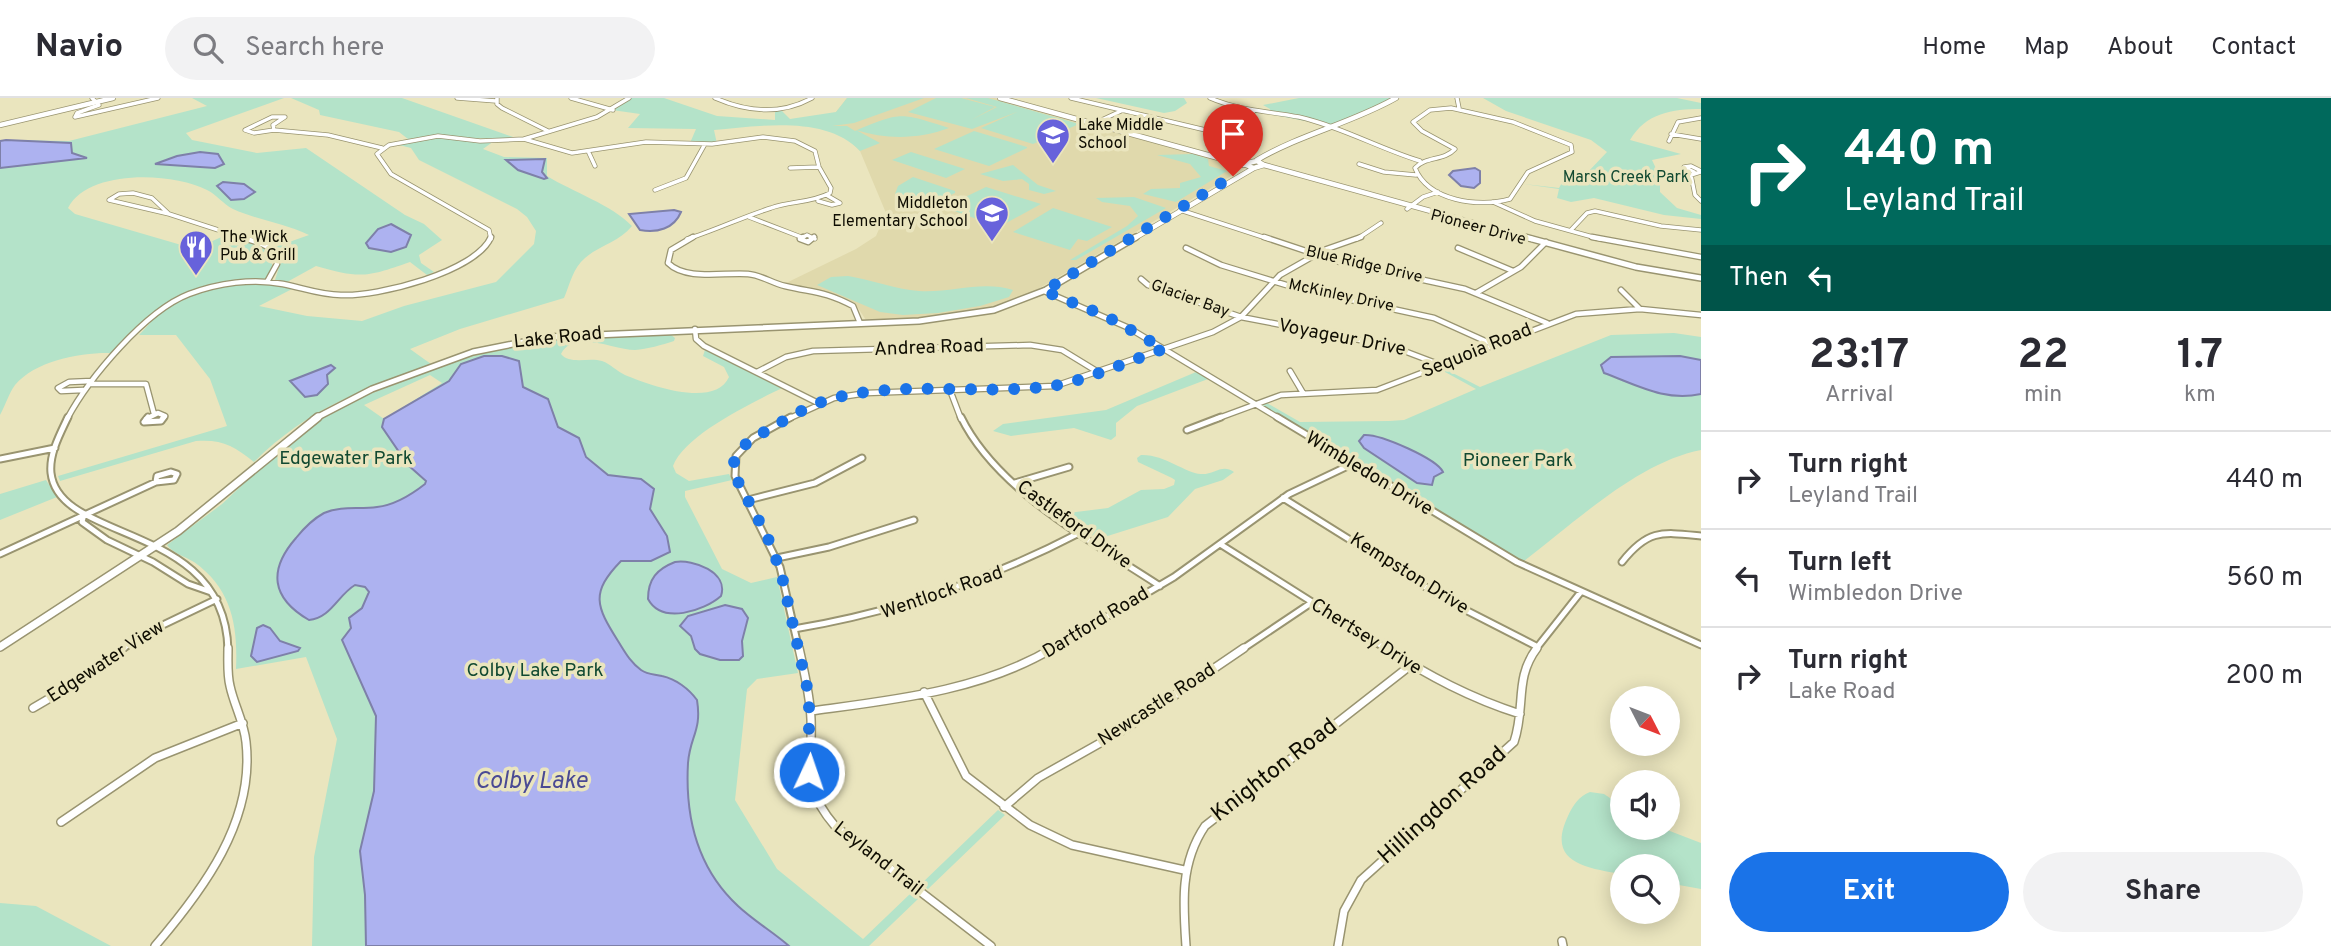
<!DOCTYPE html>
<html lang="en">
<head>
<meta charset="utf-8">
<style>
	:root { --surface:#fff; --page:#f2f2f3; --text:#2b2b33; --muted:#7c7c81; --line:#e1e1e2; --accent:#1a73e8 }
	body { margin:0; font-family:Overpass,sans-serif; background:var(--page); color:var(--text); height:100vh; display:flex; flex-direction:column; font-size:26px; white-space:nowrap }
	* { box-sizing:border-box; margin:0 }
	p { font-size:23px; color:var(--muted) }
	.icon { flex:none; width:38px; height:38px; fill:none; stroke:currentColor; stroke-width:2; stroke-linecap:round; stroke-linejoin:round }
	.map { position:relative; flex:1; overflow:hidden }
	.details { display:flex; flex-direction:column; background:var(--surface); width:630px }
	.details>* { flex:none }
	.guide { background:#00695c; color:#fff; overflow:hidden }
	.needle { width:46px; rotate:132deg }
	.controls { position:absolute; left:1610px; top:588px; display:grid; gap:14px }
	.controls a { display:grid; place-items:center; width:70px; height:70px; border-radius:50%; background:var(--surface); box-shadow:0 4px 18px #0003; font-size:35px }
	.pin { position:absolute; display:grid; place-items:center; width:60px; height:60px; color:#fff; margin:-72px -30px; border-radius:50% 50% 50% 0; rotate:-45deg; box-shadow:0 0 7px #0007 }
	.pin .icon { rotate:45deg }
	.me { position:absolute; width:77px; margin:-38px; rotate:3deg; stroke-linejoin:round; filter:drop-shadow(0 0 5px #0008) }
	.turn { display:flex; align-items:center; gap:24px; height:147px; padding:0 28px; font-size:32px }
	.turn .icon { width:91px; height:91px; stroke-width:2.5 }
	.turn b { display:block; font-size:49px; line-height:60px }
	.then { display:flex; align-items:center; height:66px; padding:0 28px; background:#0003; gap:14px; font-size:26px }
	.eta { display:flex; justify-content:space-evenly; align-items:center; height:119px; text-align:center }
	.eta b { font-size:42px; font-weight:700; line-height:49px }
	.button { display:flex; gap:14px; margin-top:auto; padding:14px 28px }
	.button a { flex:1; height:80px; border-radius:42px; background:var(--accent); color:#fff; font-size:28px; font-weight:700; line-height:80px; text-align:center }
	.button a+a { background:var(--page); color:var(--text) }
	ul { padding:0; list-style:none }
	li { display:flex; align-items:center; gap:21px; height:98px; padding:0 28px; border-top:2px solid var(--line) }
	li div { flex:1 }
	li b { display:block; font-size:26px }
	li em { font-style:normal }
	header { display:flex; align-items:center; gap:42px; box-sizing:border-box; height:98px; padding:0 35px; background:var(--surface); border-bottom:2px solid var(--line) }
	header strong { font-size:33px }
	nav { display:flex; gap:38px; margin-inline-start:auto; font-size:24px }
	.search { width:490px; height:63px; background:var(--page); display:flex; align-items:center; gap:18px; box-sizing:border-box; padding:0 24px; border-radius:38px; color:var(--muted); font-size:26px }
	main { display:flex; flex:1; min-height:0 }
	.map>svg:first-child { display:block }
	.built { fill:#e0d9ac }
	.green { fill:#b4e3c9; fill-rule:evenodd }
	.water { fill:#adb2f0; stroke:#7e80a9; stroke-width:2 }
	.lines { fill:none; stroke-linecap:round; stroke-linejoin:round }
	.minor-far3-casing { stroke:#999470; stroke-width:5 }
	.minor-far2-casing { stroke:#999470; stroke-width:7 }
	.minor-far1-casing { stroke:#999470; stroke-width:9 }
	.minor-casing { stroke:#999470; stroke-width:10 }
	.tertiary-far2-casing { stroke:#999470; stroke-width:6 }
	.tertiary-far1-casing { stroke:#999470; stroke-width:8 }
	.tertiary-casing { stroke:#999470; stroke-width:10 }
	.secondary-casing { stroke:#999470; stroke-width:6 }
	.minor-far3 { stroke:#fff; stroke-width:3.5 }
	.minor-far2 { stroke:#fff; stroke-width:4.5 }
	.minor-far1 { stroke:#fff; stroke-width:5 }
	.minor { stroke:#fff; stroke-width:7 }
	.tertiary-far2 { stroke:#fff; stroke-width:4.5 }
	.tertiary-far1 { stroke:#fff; stroke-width:5 }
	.tertiary { stroke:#fff; stroke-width:7 }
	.secondary { stroke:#fff; stroke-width:4.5 }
	.route { stroke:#1a73e8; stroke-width:12; stroke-dasharray:0 21.6 }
	.labels { text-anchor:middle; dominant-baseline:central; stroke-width:7; stroke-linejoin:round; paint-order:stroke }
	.far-poi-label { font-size:16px; fill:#0f0d02; stroke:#eae5be; text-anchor:start }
	.far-park-label { font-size:16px; fill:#114931; stroke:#eae5be }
	.far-street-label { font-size:16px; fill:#0f0d02; stroke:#eae5be }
	.street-label { font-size:19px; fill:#0f0d02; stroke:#eae5be }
	.park-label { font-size:19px; fill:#114931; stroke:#eae5be }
	.near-street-label { font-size:23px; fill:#0f0d02; stroke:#eae5be }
	.near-water-label { font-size:24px; font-style:italic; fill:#4a4a94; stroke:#eae5be }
</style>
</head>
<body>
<header>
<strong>Navio</strong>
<div class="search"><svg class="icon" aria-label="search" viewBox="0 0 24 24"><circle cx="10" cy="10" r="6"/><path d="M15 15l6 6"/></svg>Search here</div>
<nav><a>Home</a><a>Map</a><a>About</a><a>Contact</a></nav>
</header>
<main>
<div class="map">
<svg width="1701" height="848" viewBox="0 0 1701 848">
	<rect width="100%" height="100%" fill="#eae5be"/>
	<!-- built -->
	<path class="built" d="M847 0H995L1241 67 1233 77 1031 195 986 211 934 219 866 222 856 207 841 198 784 186 856 151 876 138 886 115 860 53 849 42 830 33 836 14Z"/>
	<!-- green -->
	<path class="green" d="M192 0H284L186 35 192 42 257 55 306 50 405 117 424 126 442 142 419 157 421 165 434 174 427 177 410 164C367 179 361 181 316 168L287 184 275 182 281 163 275 149 309 137C284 125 257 122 233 111 223 106 216 96 207 92 172 74 88 71 68 110L75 116 195 151 228 136 268 152C273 161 275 176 264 181 252 186 234 184 221 187 161 202 154 213 112 255 82 254 36 262 15 287 9 295 5 308 0 317V42L69 43 207 8Z
		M291 0H402L516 40C480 43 444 35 408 41L399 34 320 17 319 12Z
		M629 0H664L717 18 775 22V11H780L790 21 836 14 847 0H924L854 25 832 28H847L855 33C903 13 900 15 949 30 919 41 887 42 856 32L880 45 860 53C826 17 760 28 714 32L717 46 690 45 696 31 628 30 640 16 612 12Z
		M936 0H961L995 9 971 22 997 9 966 0H988L1079 26 1033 46 981 30 1019 13 972 31 908 14Z
		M1096 0H1184L1187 5 1175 13 1164 15Z
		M1299 0H1396L1331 28 1269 16 1270 11 1263 7Z
		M1483 0H1677L1701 5V11C1672 11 1646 15 1630 42L1681 56 1652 62 1660 79V94L1677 110 1701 117V121L1664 117 1594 100 1571 104 1557 100 1559 91 1524 86 1559 90 1563 83 1586 76 1607 54 1591 42 1506 13Z
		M974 33 1027 49V50L989 68 934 51Z
		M433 39 494 43 483 51 504 59 547 60V78C573 94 612 107 632 128 619 144 600 147 585 160 573 170 570 186 564 200L460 231 410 251 431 266C363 292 308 310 254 364 234 348 222 341 196 343L60 383 58 378 227 328 210 281 176 237H139C148 228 156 217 166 210 202 186 253 182 294 190L259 208 307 218 362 223 404 208 496 184 534 146 536 133 527 119 517 111 419 62 411 50 395 46Z
		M911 54 965 71 946 80 892 62Z
		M1193 56 1208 61 1209 68 1227 73 1176 104 1143 96 1151 91 1180 90V85L1201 79 1190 66 1157 57Z
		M1013 67 1038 87 1056 93 1044 96 1029 92V86L1022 81 1003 83 980 76Z
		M913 79 955 93V95L922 110 895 96 898 88Z
		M986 89 1041 106 999 129 946 110 966 104 961 101Z
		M1134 99 1166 110 1076 162H1070L1127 128 1138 118 1130 108 1102 104 1096 100Z
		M1053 110 1112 129 1087 143 1078 141 1070 152 1013 134Z
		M848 178C872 182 895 191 919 193 952 195 982 182 1013 192L1009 199 980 208 938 215 903 217 880 214 817 187 831 179Z
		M1674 235 1701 239V352C1638 364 1574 425 1524 463L1526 466 1262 307 1267 305 1300 324 1389 323 1404 322 1476 291 1436 269 1439 268 1480 289 1611 237Z
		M670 236 675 240 674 243C662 247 647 251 635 252 615 252 573 231 561 256 570 267 589 259 602 263 611 266 616 273 625 277 649 287 715 311 729 279L724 269 703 258 705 252 784 289C754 304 685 336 673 368L676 375 689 383 729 376 732 382 685 393V399L722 471 751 485 777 479 798 575 757 581 747 591 735 702 777 771 863 841 911 795 918 801 869 848H312L314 759 337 641 306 559 236 571C238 528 232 491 194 464 186 459 172 455 167 447L222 406 287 345 317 323 362 299 459 262 507 249 567 239ZM430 277 442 285 384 321 364 307Z
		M1196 274 1208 281 1137 308 1116 325V338L1111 342 1074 330 1011 338 993 333 1003 326 1106 312Z
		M1141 357C1164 356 1185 375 1201 376 1214 377 1222 365 1234 374L1223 382 1195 391 1168 419 1098 441 1060 416 1108 410 1141 392 1164 391 1174 387 1175 382 1172 380 1138 364 1137 360Z
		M46 382 57 399 0 422V396Z
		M1590 694 1604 696 1622 708V730H1662L1701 745V791L1668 785V768H1622V776C1585 770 1546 764 1568 718 1573 707 1579 698 1590 694Z
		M998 712 1005 717 928 791 921 786Z
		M0 805 36 808 111 848H0Z"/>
	<!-- water -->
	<path class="water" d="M6 42 71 45 72 55 87 60 0 70V43Z
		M200 54 218 56 224 66 215 70 155 66 177 58Z
		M545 61 542 74 547 80 544 81 518 72 506 62Z
		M1475 70 1480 73V85L1474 90 1461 88 1449 77 1453 73Z
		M223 84 244 86 255 94 244 101 231 102 217 88Z
		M674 112 681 114C674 131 657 135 640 132L629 116Z
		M391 126 411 137 406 149 391 154 369 150 366 145 378 131Z
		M484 258H502L519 263 523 289 548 301 558 329 579 340 586 359 608 377 641 381 654 391 650 411 667 438 670 454 651 463H621C590 495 596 508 618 543 625 554 630 564 641 572 648 577 655 576 662 578 676 581 689 591 697 602 702 633 690 638 688 665 685 718 697 770 738 808 754 823 773 834 789 848H366L365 797 360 753 374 693 376 618 342 542 351 530 349 520 362 510 369 494 365 489 355 487C338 497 331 520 309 522 271 500 268 472 296 440 304 430 313 421 324 415 343 407 359 412 377 409 395 407 411 397 425 386L426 383 408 367 382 329 384 321 449 283 461 266Z
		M1680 258 1701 262V296C1665 304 1637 287 1604 275L1601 267 1611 259Z
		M331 267 335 270 327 277 328 286 317 297 305 299 290 283Z
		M1364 337C1381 336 1437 361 1443 374L1434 379 1432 387 1417 385 1364 350 1359 343Z
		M675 464C693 461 729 474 721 498 704 513 662 527 648 501 648 481 657 471 675 464Z
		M725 507 742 511 748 520 742 543 743 558 739 562H720L700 556 695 551 691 538 680 528 688 518Z
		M263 527 270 530 280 543 300 550 298 553 257 564 251 558 257 530Z"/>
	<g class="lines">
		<!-- minor-far3 casing -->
		<g class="minor-far3-casing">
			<path id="minor-far3" d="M457 0 496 3
				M497 0V6L502 10 548 33
				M571 0 613 12
				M715 0C747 14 781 17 812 0
				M1071 0 1214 34 1237 30 1253 14
				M1210 0C1240 13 1268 13 1299 19 1342 29 1378 50 1420 63
				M1457 0 1459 10
				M1451 10 1513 24 1571 47 1572 54 1528 74 1510 101C1479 110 1428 103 1415 70 1426 58 1444 63 1455 51L1422 33 1413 24 1430 12Z
				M75 19 158 0
				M75 19 77 15 99 7 92 0
				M272 19H285L273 27 274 32 254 35 245 32Z
				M1095 25 1121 13
				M274 32 328 37 382 50
				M1671 36 1701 41
				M524 41 597 19 629 0
				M1669 43 1678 24 1701 20
				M589 55 595 68
				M1359 66 1384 74 1416 77
				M790 70 819 69
				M1694 74 1684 69 1691 68 1701 73
				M1701 74 1691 77 1695 97 1701 103
				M655 92 686 80 705 46
				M133 95 152 100 169 116 109 102 119 96Z
				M818 103 832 107 840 105 828 98
				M1493 104 1535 123 1600 141
				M1407 111 1423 99 1438 94
				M1180 112 1269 141
				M169 116 246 141
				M749 119 801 139
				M1571 132 1587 115 1595 113 1661 128 1701 132
				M491 141 489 132 391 76 377 56 389 47 438 38 480 43 524 41 572 55 646 44 712 46 763 39 795 43 815 53 819 69 831 90 830 95C811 105 791 103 771 110 742 119 716 132 687 141
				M800 141 807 137 815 141
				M1357 141 1381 125"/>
		</g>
		<!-- minor-far2 casing -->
		<g class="minor-far2-casing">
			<path id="minor-far2" d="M241 139C257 145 276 146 277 166L267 184
				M693 139 671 152 668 165C686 183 724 174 748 176 761 177 772 185 785 188 815 195 824 193 853 208L860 225
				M803 139 800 141 808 144 814 139
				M1264 139 1336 163 1465 191 1547 225
				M1592 139 1701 159
				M1186 150 1221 167 1296 190 1434 220 1494 247
				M1458 150 1513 173
				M1141 181 1148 187 1241 219 1391 248 1441 267
				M1621 192 1640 211
				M1044 193 1129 230 1280 321
				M1476 195 1521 169 1546 144
				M695 231 696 241 704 248 818 305
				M1290 273 1303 295
				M757 274 786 259 813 253 1030 247 1062 252 1098 274
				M89 286H146L154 316
				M83 292 61 293 58 290 69 284 92 283
				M950 292 961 321
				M67 321C89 280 145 213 189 196 218 185 253 180 283 186 303 190 321 197 341 197 377 199 476 174 491 139
				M146 321 158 315 165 318 162 321
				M788 321 834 300 867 295 1055 288 1213 234 1241 219 1280 177 1324 152 1361 139
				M1216 321 1281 297 1377 292 1576 216 1640 211 1701 217"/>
		</g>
		<!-- minor-far1 casing -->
		<g class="minor-far1-casing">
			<path id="minor-far1" d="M68 319C60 336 49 356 51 375 59 446 225 423 228 552
				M148 319 144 324 161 323 164 319
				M791 319 753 340 736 358 735 378 780 469 799 552
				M961 319C997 393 1093 444 1160 488
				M1277 319 1517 464 1701 547
				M1187 332 1221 319
				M0 361 55 350
				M171 374 177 376 174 382 156 384 157 378Z
				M1015 385 1069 369
				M1283 400 1448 503 1536 548
				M748 402 815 385 862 360
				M84 416 82 424 107 442 153 464 188 486 211 494
				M1220 446 1388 552
				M0 456 156 384
				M777 460 829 449 914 422
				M1622 464C1648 431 1662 434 1701 438
				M794 531C897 514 989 482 1081 434
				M121 552 142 537 217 501
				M1050 552 1174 479 1289 396 1352 366
				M1241 552 1311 505
				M1535 552 1580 495"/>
		</g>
		<!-- minor casing -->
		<g class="minor-casing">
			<path id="minor" d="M799 550C804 573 810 597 811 621 813 670 800 687 835 728L991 848
				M1385 550C1429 578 1470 600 1520 616
				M924 594 966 678 1030 727 1072 747 1184 772
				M33 610 74 586 123 550
				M811 613C892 602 982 593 1053 550
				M1004 709 1038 680 1125 631 1244 550
				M61 724 155 660 243 625
				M1562 843 1563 848
				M155 848C203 792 255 723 246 644 244 624 234 607 230 588 227 576 228 563 228 550
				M1186 848C1183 805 1180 765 1205 728L1411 567
				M1338 848 1344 813 1361 782 1514 644C1526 609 1514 580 1537 550"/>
		</g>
		<!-- tertiary-far2 casing -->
		<g class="tertiary-far2-casing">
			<path id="tertiary-far2" d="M1000 0 1244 67
				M1257 62C1301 36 1352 25 1396 0
				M1257 63 1264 67 1254 70 1243 66Z
				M1264 67 1532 141
				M1133 141 1254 70"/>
		</g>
		<!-- tertiary-far1 casing -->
		<g class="tertiary-far1-casing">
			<path id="tertiary-far1" d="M1525 139 1636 169 1701 180
				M314 321 372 291 473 254 548 239 919 223 994 212 1046 192 1136 139"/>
		</g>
		<!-- tertiary casing -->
		<g class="tertiary-casing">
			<path id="tertiary" d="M0 549 178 433 318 319"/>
		</g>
		<!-- secondary casing -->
		<g class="secondary-casing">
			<path id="secondary" d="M0 27 113 0"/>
		</g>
		<!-- minor-far3 -->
		<use href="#minor-far3" class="minor-far3"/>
		<!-- minor-far2 -->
		<use href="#minor-far2" class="minor-far2"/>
		<!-- minor-far1 -->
		<use href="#minor-far1" class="minor-far1"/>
		<!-- minor -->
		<use href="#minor" class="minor"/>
		<!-- tertiary-far2 -->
		<use href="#tertiary-far2" class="tertiary-far2"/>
		<!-- tertiary-far1 -->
		<use href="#tertiary-far1" class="tertiary-far1"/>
		<!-- tertiary -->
		<use href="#tertiary" class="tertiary"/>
		<!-- secondary -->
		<use href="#secondary" class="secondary"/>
	</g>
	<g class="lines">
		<!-- route -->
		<path class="route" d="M809 674V598L781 474 767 438 734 376C730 353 749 343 766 333 786 322 806 308 828 302 896 281 981 298 1052 288 1090 282 1127 263 1164 251L1106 218 1044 193 1233 78"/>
	</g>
	<!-- icons -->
	<defs>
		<g id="school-pin" transform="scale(1.75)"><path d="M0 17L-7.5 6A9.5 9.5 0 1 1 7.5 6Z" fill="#6762db" stroke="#eae5be"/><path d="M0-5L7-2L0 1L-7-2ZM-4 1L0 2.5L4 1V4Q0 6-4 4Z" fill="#fff"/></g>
		<g id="restaurant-pin" transform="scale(1.75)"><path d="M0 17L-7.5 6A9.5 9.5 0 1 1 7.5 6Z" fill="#6762db" stroke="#eae5be"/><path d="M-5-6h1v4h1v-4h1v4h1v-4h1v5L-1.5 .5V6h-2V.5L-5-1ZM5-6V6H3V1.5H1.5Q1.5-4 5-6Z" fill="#fff"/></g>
	</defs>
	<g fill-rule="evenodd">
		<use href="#school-pin" x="1053" y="37"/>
		<use href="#school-pin" x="992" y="115"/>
		<use href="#restaurant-pin" x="196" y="149"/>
	</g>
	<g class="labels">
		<!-- far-poi labels -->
		<g class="far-poi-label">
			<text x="1078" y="28">Lake Middle<tspan x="1078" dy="18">School</tspan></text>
			<text x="968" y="106" text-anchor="end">Middleton<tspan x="968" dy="18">Elementary School</tspan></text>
			<text x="220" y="140">The 'Wick<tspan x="220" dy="18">Pub &amp; Grill</tspan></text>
		</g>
		<!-- far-park labels -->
		<g class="far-park-label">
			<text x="1626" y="80">Marsh Creek Park</text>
		</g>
		<!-- far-street labels -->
		<g class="far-street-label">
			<text transform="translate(1478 130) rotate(15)">Pioneer Drive</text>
			<text transform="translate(1364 167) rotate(13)">Blue Ridge Drive</text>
			<text transform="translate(1341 198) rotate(12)">McKinley Drive</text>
			<text transform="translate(1190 201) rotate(20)">Glacier Bay</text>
		</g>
		<!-- street labels -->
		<g class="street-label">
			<text transform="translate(558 240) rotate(-6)">Lake Road</text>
			<text transform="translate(1342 240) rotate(11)">Voyageur Drive</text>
			<text transform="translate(929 250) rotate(-2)">Andrea Road</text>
			<text transform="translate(1477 253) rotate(-22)">Sequoia Road</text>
			<text transform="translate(1369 376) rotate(31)">Wimbledon Drive</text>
			<text transform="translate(1074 427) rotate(36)">Castleford Drive</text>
			<text transform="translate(1409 476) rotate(32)">Kempston Drive</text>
			<text transform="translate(942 495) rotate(-19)">Wentlock Road</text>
			<text transform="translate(1096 525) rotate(-31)">Dartford Road</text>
			<text transform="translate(1366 539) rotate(32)">Chertsey Drive</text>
			<text transform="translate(106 564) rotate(-33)">Edgewater View</text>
			<text transform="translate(1157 607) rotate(-33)">Newcastle Road</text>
			<text transform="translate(878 761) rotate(38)">Leyland Trail</text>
		</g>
		<!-- park labels -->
		<g class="park-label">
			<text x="346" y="361">Edgewater Park</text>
			<text x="1518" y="363">Pioneer Park</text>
			<text x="535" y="573">Colby Lake Park</text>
		</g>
		<!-- near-street labels -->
		<g class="near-street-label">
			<text transform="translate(1275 673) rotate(-38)">Knighton Road</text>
			<text transform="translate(1443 708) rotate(-42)">Hillingdon Road</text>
		</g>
		<!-- near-water labels -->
		<g class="near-water-label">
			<text x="531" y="684">Colby Lake</text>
		</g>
	</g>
</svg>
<div class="controls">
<a><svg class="needle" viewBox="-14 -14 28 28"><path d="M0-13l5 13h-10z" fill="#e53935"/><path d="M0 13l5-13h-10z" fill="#7c7c81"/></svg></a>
<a><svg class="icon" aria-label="sound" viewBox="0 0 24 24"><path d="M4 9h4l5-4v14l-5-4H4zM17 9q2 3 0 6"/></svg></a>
<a><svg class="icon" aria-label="search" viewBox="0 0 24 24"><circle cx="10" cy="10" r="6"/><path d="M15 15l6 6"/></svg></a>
</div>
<div class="pin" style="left:1233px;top:78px;background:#d93025"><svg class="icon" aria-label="arrive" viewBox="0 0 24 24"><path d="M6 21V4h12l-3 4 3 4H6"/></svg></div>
<svg class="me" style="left:809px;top:674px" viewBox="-20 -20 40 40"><circle r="17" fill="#1a73e8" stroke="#fff" stroke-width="3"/><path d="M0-11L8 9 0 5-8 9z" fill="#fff"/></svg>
</div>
<section class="details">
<div class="guide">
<div class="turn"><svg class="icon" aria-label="right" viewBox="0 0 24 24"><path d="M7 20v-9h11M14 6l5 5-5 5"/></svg><div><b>440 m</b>Leyland Trail</div></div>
<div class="then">Then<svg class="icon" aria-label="left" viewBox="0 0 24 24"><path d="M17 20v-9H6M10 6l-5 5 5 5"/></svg></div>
</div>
<div class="eta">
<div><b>23:17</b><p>Arrival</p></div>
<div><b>22</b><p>min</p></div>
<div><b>1.7</b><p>km</p></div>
</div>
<ul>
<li><svg class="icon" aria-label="right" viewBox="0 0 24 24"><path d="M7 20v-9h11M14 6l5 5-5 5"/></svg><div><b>Turn right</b><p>Leyland Trail</p></div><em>440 m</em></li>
<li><svg class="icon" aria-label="left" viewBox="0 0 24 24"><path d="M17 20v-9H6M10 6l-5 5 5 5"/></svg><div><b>Turn left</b><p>Wimbledon Drive</p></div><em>560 m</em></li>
<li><svg class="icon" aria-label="right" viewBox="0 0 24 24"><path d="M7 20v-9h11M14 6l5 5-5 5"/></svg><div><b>Turn right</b><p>Lake Road</p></div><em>200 m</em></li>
</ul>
<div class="button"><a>Exit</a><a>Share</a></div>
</section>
</main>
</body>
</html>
